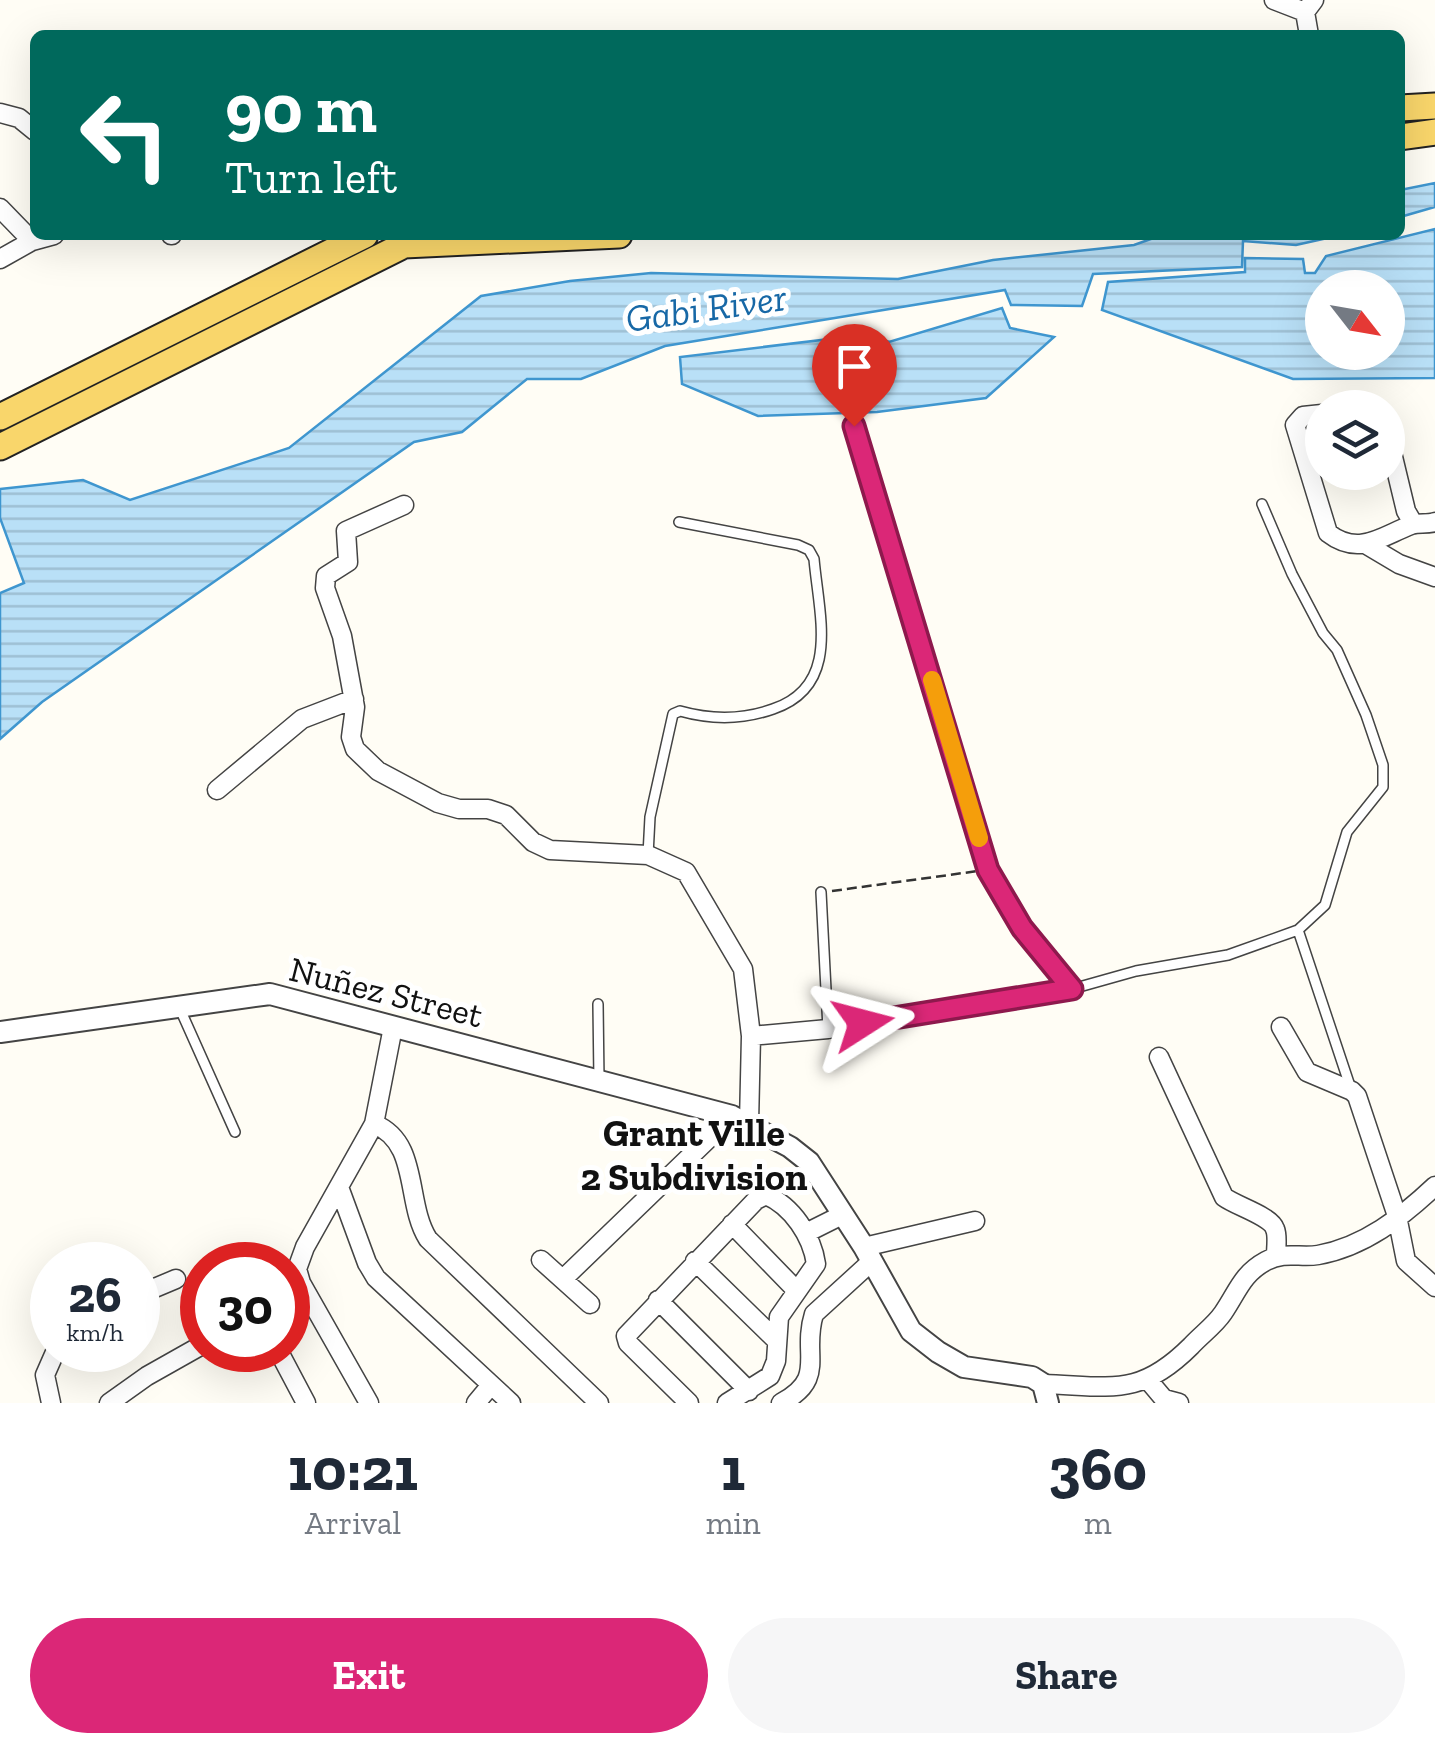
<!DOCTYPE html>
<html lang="en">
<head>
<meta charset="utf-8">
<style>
	:root { --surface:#fff; --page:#f6f6f7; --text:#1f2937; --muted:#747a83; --accent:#db2777 }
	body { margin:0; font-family:"Zilla Slab",serif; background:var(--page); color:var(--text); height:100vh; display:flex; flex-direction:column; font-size:38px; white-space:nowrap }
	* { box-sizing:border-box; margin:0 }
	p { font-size:32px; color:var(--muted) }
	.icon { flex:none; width:55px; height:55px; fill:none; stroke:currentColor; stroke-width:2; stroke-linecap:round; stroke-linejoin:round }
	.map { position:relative; height:1403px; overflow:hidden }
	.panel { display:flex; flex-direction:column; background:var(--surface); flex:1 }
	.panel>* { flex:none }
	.hud { position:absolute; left:30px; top:30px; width:1375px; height:210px; border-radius:15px; box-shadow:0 10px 40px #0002; background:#00695c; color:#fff; overflow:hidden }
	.needle { width:65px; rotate:121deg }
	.controls { position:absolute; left:1305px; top:270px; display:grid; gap:20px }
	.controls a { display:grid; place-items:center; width:100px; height:100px; border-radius:50%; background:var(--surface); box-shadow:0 10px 40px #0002; font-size:50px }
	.speed { position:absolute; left:30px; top:1242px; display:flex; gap:20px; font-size:50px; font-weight:700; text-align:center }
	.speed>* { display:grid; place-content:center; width:130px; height:130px; border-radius:50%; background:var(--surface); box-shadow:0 10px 40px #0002; line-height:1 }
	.speed small { font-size:25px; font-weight:400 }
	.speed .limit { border:15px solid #d22; background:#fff; color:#111 }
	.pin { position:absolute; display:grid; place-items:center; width:85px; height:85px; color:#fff; margin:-102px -42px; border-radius:50% 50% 50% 0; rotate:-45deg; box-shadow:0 0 10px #0007 }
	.pin .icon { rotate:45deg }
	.me { position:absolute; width:110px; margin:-55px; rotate:81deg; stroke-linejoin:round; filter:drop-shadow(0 0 8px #0008) }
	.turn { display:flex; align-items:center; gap:35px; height:210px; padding:0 30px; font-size:45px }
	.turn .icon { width:130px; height:130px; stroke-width:2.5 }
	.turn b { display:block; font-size:70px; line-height:85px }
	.eta { display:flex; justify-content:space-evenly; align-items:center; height:170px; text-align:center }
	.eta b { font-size:60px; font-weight:700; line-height:70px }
	.primary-button { display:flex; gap:20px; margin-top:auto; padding:20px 30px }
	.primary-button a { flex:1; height:115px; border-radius:60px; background:var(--accent); color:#fff; font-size:40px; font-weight:700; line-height:115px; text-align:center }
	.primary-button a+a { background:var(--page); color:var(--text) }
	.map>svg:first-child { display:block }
	.water { fill:url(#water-rules); stroke:#3f96cf; stroke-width:2.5; fill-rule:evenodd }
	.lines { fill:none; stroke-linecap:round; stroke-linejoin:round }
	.service-casing { stroke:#444; stroke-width:12 }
	.minor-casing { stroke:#444; stroke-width:21 }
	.tertiary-casing { stroke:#444; stroke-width:24 }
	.primary-casing { stroke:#222; stroke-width:29 }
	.path { stroke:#333; stroke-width:2.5; stroke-dasharray:10 5; stroke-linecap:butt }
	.service { stroke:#fff; stroke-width:9 }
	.minor { stroke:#fff; stroke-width:18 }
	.tertiary { stroke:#fff; stroke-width:20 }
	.primary { stroke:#f9d66b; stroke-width:25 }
	.route-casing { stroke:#8e194d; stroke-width:25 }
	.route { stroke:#db2777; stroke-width:18 }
	.slow { stroke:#f59e0b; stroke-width:18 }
	.labels { text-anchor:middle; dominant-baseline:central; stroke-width:10; stroke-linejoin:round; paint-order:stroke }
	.street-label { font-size:35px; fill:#111; stroke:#fff }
	.water-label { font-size:38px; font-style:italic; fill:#1768a6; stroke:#fff }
	.neighbourhood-label { font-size:38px; font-weight:bold; fill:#111; stroke:#fff }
</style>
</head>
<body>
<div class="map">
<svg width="1435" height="1403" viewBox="0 0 1435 1403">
	<defs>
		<pattern id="water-rules" width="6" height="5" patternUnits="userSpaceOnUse" patternTransform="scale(2.5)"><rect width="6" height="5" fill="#b9e0f7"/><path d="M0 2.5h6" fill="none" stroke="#9ebfd3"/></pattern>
	</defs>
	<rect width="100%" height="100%" fill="#fffdf5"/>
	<!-- water -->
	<path class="water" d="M1435 183V207L1400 217V190Z
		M1435 229V378L1293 379 1102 310 1108 282 1245 272V258L1303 259 1305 273H1315L1326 256ZM1322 288H1388V352H1322Z
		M1162 235H1341L1296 245 1243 241 1242 267 1093 274 1082 306 1011 305 1005 290 665 346 581 379H527L462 432 414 442 42 702 0 739V593L24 583 0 518V489L83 480 130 500 289 448 481 296 570 281 651 273 898 279 993 260 1134 245Z
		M1002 308 1010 328 1054 337 986 398 877 412 758 416 682 384 680 357 871 334 889 342Z"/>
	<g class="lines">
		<!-- service casing -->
		<g class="service-casing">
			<path id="service" d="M854 425 988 870 1022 928 1072 989 1136 971 1228 955 1298 930 1325 905 1347 832 1383 787V765L1366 715 1337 650 1323 633 1292 574 1262 504
				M648 855 650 817 673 714 680 711C712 720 742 720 773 709 841 686 819 616 814 559L809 550 798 545 679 522
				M821 892 828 1029
				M1298 930 1351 1089
				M598 1004 599 1080
				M180 1009 235 1132"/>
		</g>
		<!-- minor casing -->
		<g class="minor-casing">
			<path id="minor" d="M1274 0 1305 12 1314 0
				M1305 12 1309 35
				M0 113 19 118 35 131
				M0 208 32 241
				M171 235H172
				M0 259 32 241 54 235
				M1322 414 1303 416 1295 425 1328 533C1359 557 1382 536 1411 525 1418 522 1427 525 1435 522
				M1388 436 1406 511 1413 523
				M404 505 346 531 348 562 326 576 325 588 342 636 355 707 351 737 355 749 378 771 438 803 459 809H488L506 815 533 842 550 850 648 855 686 872 743 969 751 1036 749 1123
				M1367 545 1399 564 1435 577
				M217 790 302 719 354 699
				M1281 1027 1307 1072 1352 1091 1357 1096 1397 1216 1406 1261 1435 1287
				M751 1036 828 1029 1072 989
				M1159 1057 1224 1197C1236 1206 1271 1216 1275 1229 1278 1236 1276 1248 1276 1255
				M374 1124C420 1142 405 1203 428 1239L599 1403
				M339 1187 367 1263 376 1278 511 1403
				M732 1224 797 1291
				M806 1233 842 1215
				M864 1247 975 1221
				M541 1260 590 1304
				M695 1261 777 1341
				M563 1279 732 1116
				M138 1295 176 1279
				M658 1300 749 1391
				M278 1350 306 1403
				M1148 1380 1164 1399 1179 1403
				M1043 1384C1111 1386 1139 1398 1191 1346 1201 1335 1215 1325 1223 1313 1238 1291 1242 1274 1266 1261 1285 1251 1300 1258 1318 1255 1364 1247 1402 1217 1435 1186
				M51 1403 45 1375 56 1350
				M109 1403 147 1376 202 1345
				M369 1403 301 1283 297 1269 305 1247 374 1124 393 1027
				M476 1403 491 1385
				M689 1403 628 1343 626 1336 756 1200 766 1195C792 1206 812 1236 816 1264L779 1317 776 1361 770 1376 727 1403
				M781 1403C828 1378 801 1355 814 1314L871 1262"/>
		</g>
		<!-- tertiary casing -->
		<g class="tertiary-casing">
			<path id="tertiary" d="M0 1032 270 994 732 1116 790 1147 809 1162 864 1247 911 1331 938 1352 964 1367 1032 1377 1043 1384 1048 1403"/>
		</g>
		<!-- primary casing -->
		<g class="primary-casing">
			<path id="primary" d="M1400 108 1435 106
				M1400 137 1435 132
				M0 417 365 235
				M0 447 404 245 619 235"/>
		</g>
		<!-- path -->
		<path class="path" d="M832 891 978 871"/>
		<!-- service -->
		<use href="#service" class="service"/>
		<!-- minor -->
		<use href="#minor" class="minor"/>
		<!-- tertiary -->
		<use href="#tertiary" class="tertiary"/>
		<!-- primary -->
		<use href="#primary" class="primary"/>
	</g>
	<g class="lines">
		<!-- route casing -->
		<g class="route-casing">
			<path id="route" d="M854 426 988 870 1022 928 1072 989 863 1023"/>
		</g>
		<!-- route -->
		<use href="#route" class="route"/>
		<!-- slow -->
		<path class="slow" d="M932 680 979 838"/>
	</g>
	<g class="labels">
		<!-- street labels -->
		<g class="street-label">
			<text transform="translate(386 992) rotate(14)">Nuñez Street</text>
		</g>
		<!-- water labels -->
		<g class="water-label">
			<text transform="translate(706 308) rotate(-8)">Gabi River</text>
		</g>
		<!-- neighbourhood labels -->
		<g class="neighbourhood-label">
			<text x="694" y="1133">Grant Ville<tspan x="694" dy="44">2 Subdivision</tspan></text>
		</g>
	</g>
</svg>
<div class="controls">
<a><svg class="needle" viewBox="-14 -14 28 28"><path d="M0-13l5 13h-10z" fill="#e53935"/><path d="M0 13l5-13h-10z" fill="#747a83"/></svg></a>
<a><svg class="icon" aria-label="layers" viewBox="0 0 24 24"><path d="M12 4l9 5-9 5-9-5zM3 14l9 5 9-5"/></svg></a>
</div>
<div class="speed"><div>26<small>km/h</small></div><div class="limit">30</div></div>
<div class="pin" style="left:854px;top:426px;background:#d93025"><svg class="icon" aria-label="arrive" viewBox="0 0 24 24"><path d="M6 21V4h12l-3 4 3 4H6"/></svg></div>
<svg class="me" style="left:863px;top:1023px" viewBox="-20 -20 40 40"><path d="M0-17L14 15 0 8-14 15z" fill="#db2777" stroke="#fff" stroke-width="4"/></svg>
<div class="hud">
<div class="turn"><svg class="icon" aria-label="left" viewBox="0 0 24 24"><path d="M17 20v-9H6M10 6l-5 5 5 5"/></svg><div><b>90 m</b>Turn left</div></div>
</div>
</div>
<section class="panel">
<div class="eta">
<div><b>10:21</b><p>Arrival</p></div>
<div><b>1</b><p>min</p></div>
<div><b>360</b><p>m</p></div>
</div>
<div class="primary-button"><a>Exit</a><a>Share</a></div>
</section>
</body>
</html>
